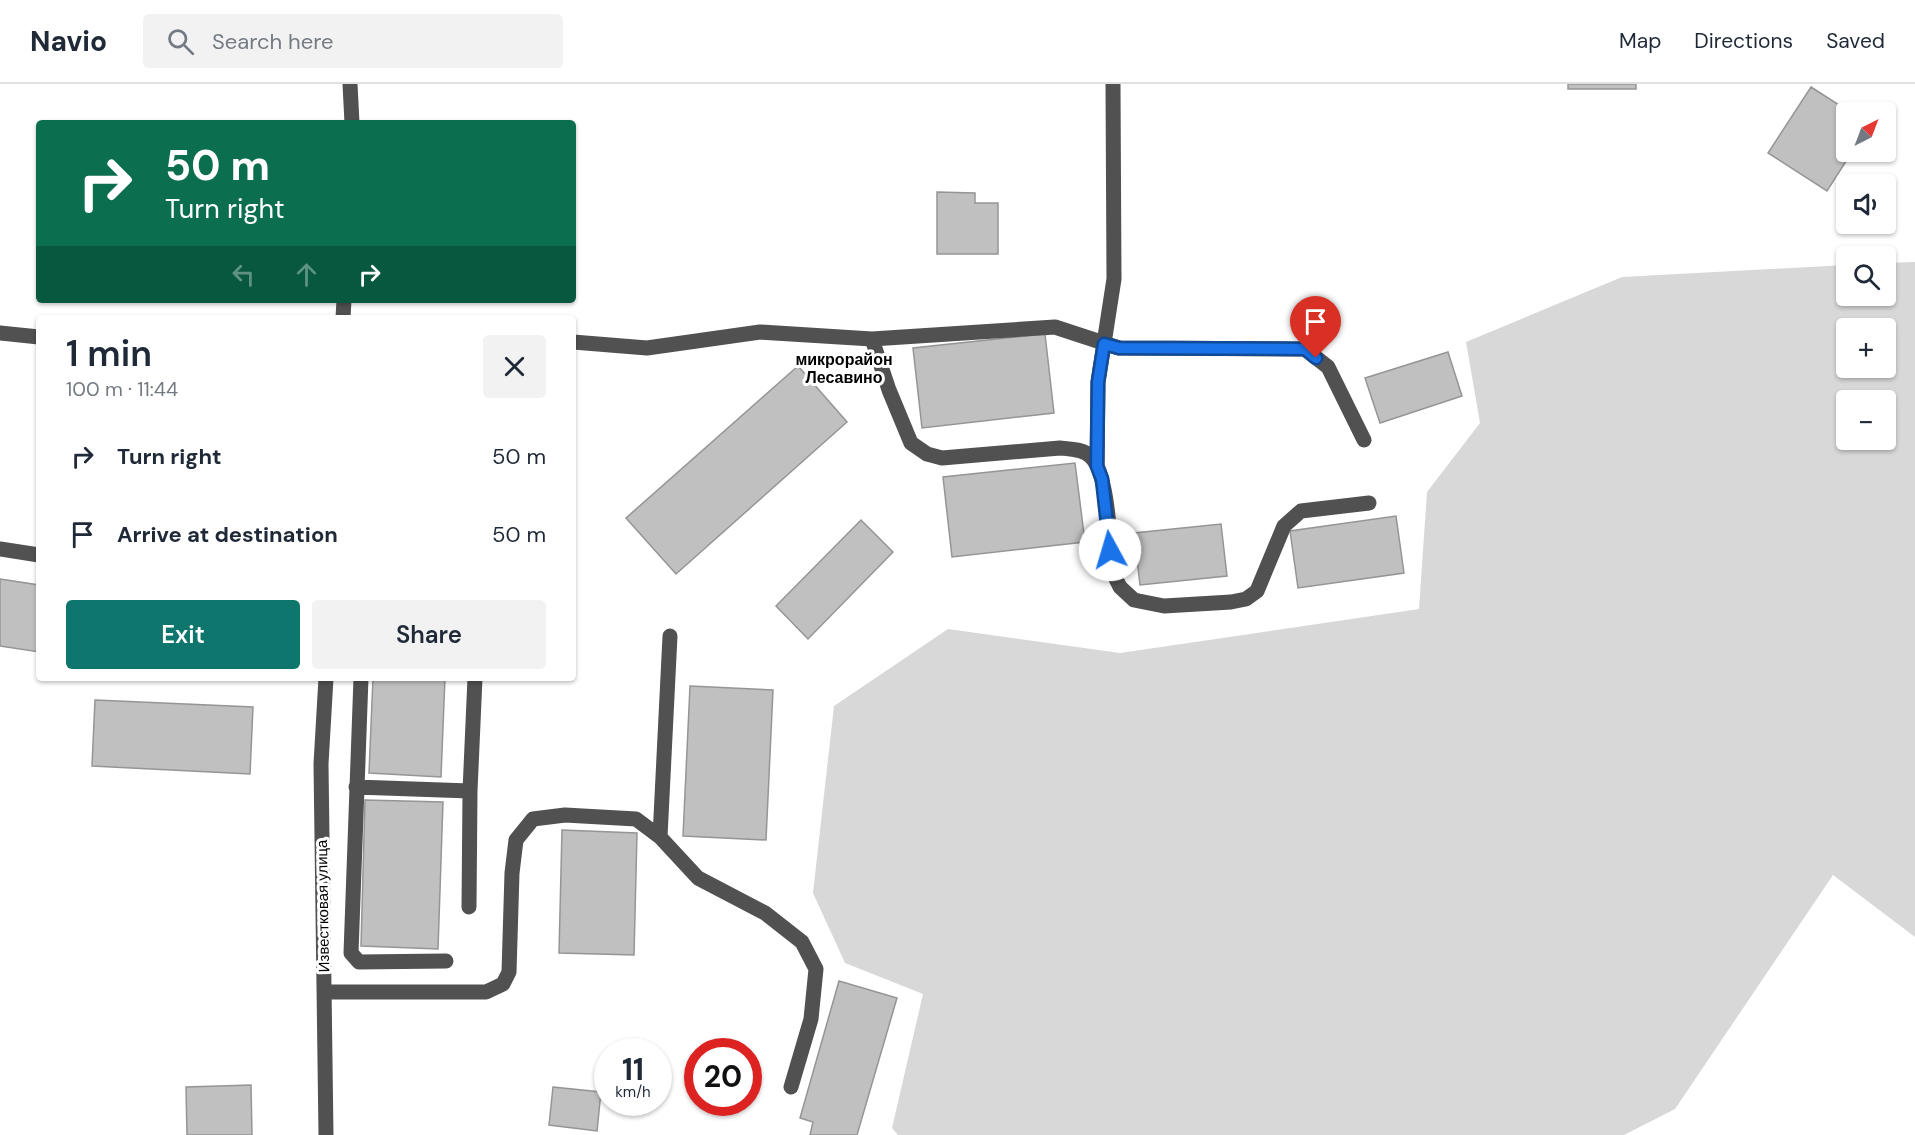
<!DOCTYPE html>
<html lang="en">
<head>
<meta charset="utf-8">
<style>
	:root { --surface:#fff; --page:#f2f2f3; --text:#1f2937; --muted:#747a83; --line:#e0e1e3; --accent:#0f766e }
	body { margin:0; font-family:"DM Sans",sans-serif; background:var(--page); color:var(--text); height:100vh; display:flex; flex-direction:column; font-size:22px; white-space:nowrap }
	* { box-sizing:border-box; margin:0 }
	p { font-size:20px; color:var(--muted) }
	.icon { flex:none; width:33px; height:33px; fill:none; stroke:currentColor; stroke-width:2; stroke-linecap:round; stroke-linejoin:round }
	.map { position:relative; flex:1; overflow:hidden }
	.panel { position:absolute; left:36px; top:231px; width:540px; height:366px; display:flex; flex-direction:column; background:var(--surface); border-radius:6px; box-shadow:0 2px 4px #0004 }
	.panel>* { flex:none }
	.guide { position:absolute; left:36px; top:36px; width:540px; height:183px; border-radius:6px; box-shadow:0 2px 4px #0004; background:#0b6e4f; color:#fff; overflow:hidden }
	.needle { width:39px; rotate:42deg }
	.fabs { position:absolute; left:1836px; top:18px; display:grid; gap:12px }
	.fabs a { display:grid; place-items:center; width:60px; height:60px; border-radius:6px; background:var(--surface); box-shadow:0 2px 4px #0004; font-size:30px }
	.speed { position:absolute; left:594px; top:954px; display:flex; gap:12px; font-size:30px; font-weight:700; text-align:center }
	.speed>* { display:grid; place-content:center; width:78px; height:78px; border-radius:50%; background:var(--surface); box-shadow:0 2px 4px #0004; line-height:1 }
	.speed small { font-size:15px; font-weight:400 }
	.speed .limit { border:9px solid #d22; background:#fff; color:#111 }
	.pin { position:absolute; display:grid; place-items:center; width:51px; height:51px; color:#fff; margin:-62px -26px; border-radius:50% 50% 50% 0; rotate:-45deg; box-shadow:0 0 6px #0007 }
	.pin .icon { rotate:45deg }
	.me { position:absolute; width:66px; margin:-33px; rotate:354deg; stroke-linejoin:round; filter:drop-shadow(0 0 4px #0008) }
	.turn { display:flex; align-items:center; gap:21px; height:126px; padding:0 30px; font-size:27px }
	.turn .icon { width:78px; height:78px; stroke-width:2.5 }
	.turn b { display:block; font-size:42px; line-height:51px }
	.lanes { display:flex; align-items:center; height:57px; padding:0 30px; background:#0003; justify-content:center; gap:30px; direction:ltr }
	.lanes .off { opacity:.35 }
	.round { display:grid; place-items:center; flex:none; width:63px; height:63px; border-radius:6px; background:var(--page) }
	.summary { display:flex; align-items:center; justify-content:space-between; height:102px; padding:0 30px }
	h1 { font-size:36px; font-weight:600; line-height:45px }
	.button { display:flex; gap:12px; margin-top:auto; padding:12px 30px }
	.button a { flex:1; height:69px; border-radius:6px; background:var(--accent); color:#fff; font-size:24px; font-weight:600; line-height:69px; text-align:center }
	.button a+a { background:var(--page); color:var(--text) }
	ul { padding:0; list-style:none }
	li { display:flex; align-items:center; gap:18px; height:78px; padding:0 30px }
	li div { flex:1 }
	li b { display:block; font-size:22px }
	li em { font-style:normal }
	header { display:flex; align-items:center; gap:36px; box-sizing:border-box; height:84px; padding:0 30px; background:var(--surface); border-bottom:2px solid var(--line) }
	header strong { font-size:28px }
	nav { display:flex; gap:33px; margin-inline-start:auto; font-size:21px }
	.search { width:420px; height:54px; background:var(--page); display:flex; align-items:center; gap:15px; box-sizing:border-box; padding:0 21px; border-radius:6px; color:var(--muted); font-size:22px }
	.map>svg:first-child { display:block }
	.green { fill:#d8d8d8; fill-rule:evenodd }
	.building { fill:#c0c0c0; stroke:#959595; stroke-width:1.5 }
	.lines { fill:none; stroke-linecap:round; stroke-linejoin:round }
	.minor { stroke:#515151; stroke-width:15 }
	.route-casing { stroke:#114b97; stroke-width:15 }
	.route { stroke:#1a73e8; stroke-width:10 }
	.labels { text-anchor:middle; dominant-baseline:central; stroke-width:6; stroke-linejoin:round; paint-order:stroke }
	.street-label { font-size:15px; fill:#000; stroke:#fff }
	.neighbourhood-label { font-size:16px; font-weight:bold; fill:#000; stroke:#fff }
</style>
</head>
<body>
<header>
<strong>Navio</strong>
<div class="search"><svg class="icon" aria-label="search" viewBox="0 0 24 24"><circle cx="10" cy="10" r="6"/><path d="M15 15l6 6"/></svg>Search here</div>
<nav><a>Map</a><a>Directions</a><a>Saved</a></nav>
</header>
<div class="map">
<svg width="1915" height="1051" viewBox="0 0 1915 1051">
	<rect width="100%" height="100%" fill="#fff"/>
	<!-- green -->
	<path class="green" d="M1915 178V853L1833 791 1675 1025 1624 1051H898L892 1044 923 910 845 879 813 809 834 622 948 545 1120 569 1419 525 1427 408 1480 339 1466 258 1622 193 1846 181V212H1886V179ZM1846 244H1886V284H1846ZM1846 316H1886V356H1846Z"/>
	<!-- building -->
	<path class="building" d="M1568 0H1636V5H1568Z
		M1811 3 1850 28H1846V68H1852L1827 107 1768 69Z
		M937 108 975 109V119H998V170H937Z
		M1045 250 1054 329 922 344 913 264Z
		M1448 268 1462 312 1380 339 1365 294Z
		M798 282 847 338 676 490 626 434Z
		M1075 379 1085 458 952 473 943 393Z
		M1396 432 1404 489 1298 504 1290 447Z
		M861 436 893 468 808 555 776 522Z
		M1221 440 1227 492 1140 501 1134 449Z
		M0 495 39 501V568L0 562Z
		M373 594H445L441 693 369 689Z
		M690 602 773 606 766 756 683 752Z
		M95 616 253 623 250 690 92 682Z
		M365 716 443 718 438 865 361 862Z
		M562 746 637 749 634 871 559 869Z
		M839 897 897 914 857 1051H810L813 1038 800 1034Z
		M251 1001 252 1051H187L186 1003Z
		M553 1003 601 1008 597 1047 549 1041Z"/>
	<g class="lines">
		<!-- minor -->
		<path class="minor" d="M350 0 352 39
			M343 234 344 216
			M0 249 39 253
			M872 255 889 306 911 359 927 370 942 374 1060 364C1070 365 1084 365 1091 373 1109 391 1110 463 1113 489L1120 503 1134 516 1164 522 1231 518 1246 515 1257 507 1284 442 1301 427 1369 419
			M573 258 647 264 760 248 872 255 1055 243 1119 264 1305 265 1328 283 1364 356
			M1097 382 1098 298 1114 195 1113 0
			M0 465 39 471
			M361 594 351 869 359 878 446 877
			M356 703 470 707
			M660 753 670 552
			M469 823 470 707 475 594
			M324 908H486L503 900 509 888 512 789 516 756 533 735 565 731 636 735 660 753 698 794 765 829 802 858 816 885 811 935 791 1003
			M326 1051 321 680 326 594"/>
	</g>
	<g class="lines">
		<!-- route casing -->
		<g class="route-casing">
			<path id="route" d="M1110 466 1102 395 1097 382 1098 298 1104 260 1119 264 1305 265 1316 274"/>
		</g>
		<!-- route -->
		<use href="#route" class="route"/>
	</g>
	<g class="labels">
		<!-- street labels -->
		<g class="street-label">
			<text transform="translate(323 822) rotate(-91)">Известковая улица</text>
		</g>
		<!-- neighbourhood labels -->
		<g class="neighbourhood-label">
			<text x="844" y="275">микрорайон<tspan x="844" dy="18">Лесавино</tspan></text>
		</g>
	</g>
</svg>
<div class="fabs">
<a><svg class="needle" viewBox="-14 -14 28 28"><path d="M0-13l5 13h-10z" fill="#e53935"/><path d="M0 13l5-13h-10z" fill="#747a83"/></svg></a>
<a><svg class="icon" aria-label="sound" viewBox="0 0 24 24"><path d="M4 9h4l5-4v14l-5-4H4zM17 9q2 3 0 6"/></svg></a>
<a><svg class="icon" aria-label="search" viewBox="0 0 24 24"><circle cx="10" cy="10" r="6"/><path d="M15 15l6 6"/></svg></a>
<a>+</a>
<a>−</a>
</div>
<div class="speed"><div>11<small>km/h</small></div><div class="limit">20</div></div>
<div class="pin" style="left:1316px;top:274px;background:#d93025"><svg class="icon" aria-label="arrive" viewBox="0 0 24 24"><path d="M6 21V4h12l-3 4 3 4H6"/></svg></div>
<svg class="me" style="left:1110px;top:466px" viewBox="-20 -20 40 40"><circle r="19" fill="#fff"/><path d="M0-13L10 11 0 6-10 11z" fill="#1a73e8"/></svg>
<div class="guide">
<div class="turn"><svg class="icon" aria-label="right" viewBox="0 0 24 24"><path d="M7 20v-9h11M14 6l5 5-5 5"/></svg><div><b>50 m</b>Turn right</div></div>
<div class="lanes"><svg class="icon off" aria-label="left" viewBox="0 0 24 24"><path d="M17 20v-9H6M10 6l-5 5 5 5"/></svg><svg class="icon off" aria-label="ahead" viewBox="0 0 24 24"><path d="M12 20V5M6 11l6-6 6 6"/></svg><svg class="icon" aria-label="right" viewBox="0 0 24 24"><path d="M7 20v-9h11M14 6l5 5-5 5"/></svg></div>
</div>
<section class="panel">
<div class="summary"><div><h1>1 min</h1><p>100 m · 11:44</p></div><a class="round"><svg class="icon" aria-label="close" viewBox="0 0 24 24"><path d="M6 6l12 12M18 6L6 18"/></svg></a></div>
<ul>
<li><svg class="icon" aria-label="right" viewBox="0 0 24 24"><path d="M7 20v-9h11M14 6l5 5-5 5"/></svg><div><b>Turn right</b></div><em>50 m</em></li>
<li><svg class="icon" aria-label="arrive" viewBox="0 0 24 24"><path d="M6 21V4h12l-3 4 3 4H6"/></svg><div><b>Arrive at destination</b></div><em>50 m</em></li>
</ul>
<div class="button"><a>Exit</a><a>Share</a></div>
</section>
</div>
</body>
</html>
